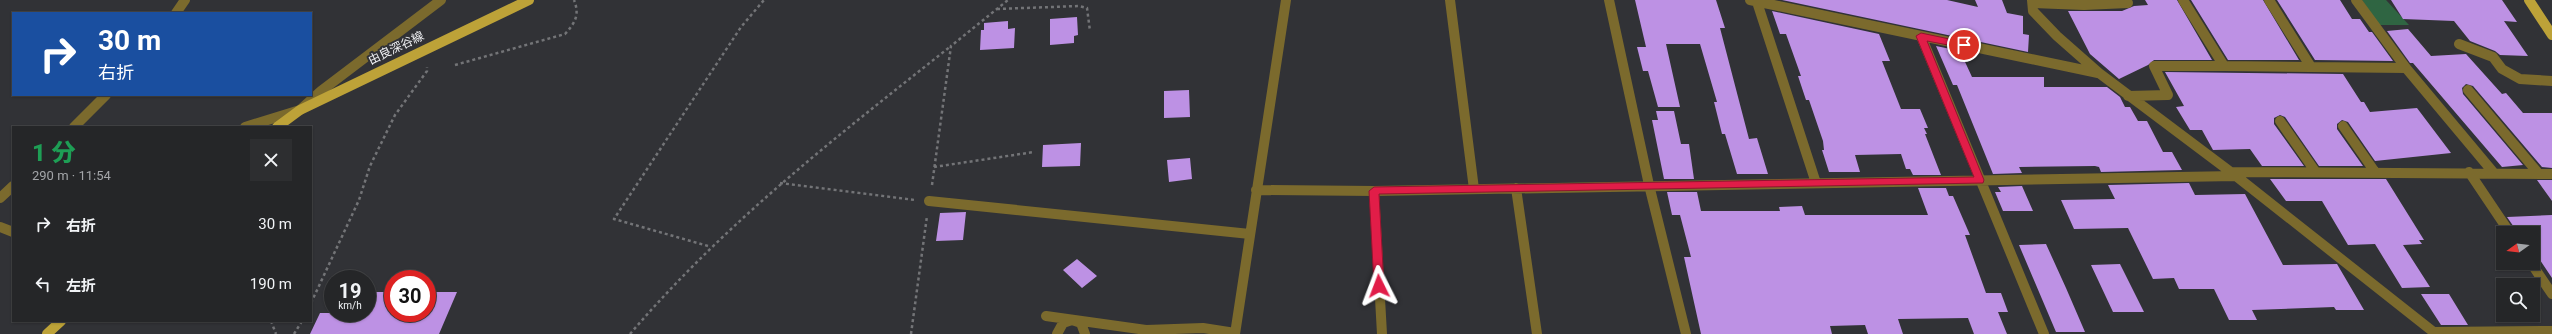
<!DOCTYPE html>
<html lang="ja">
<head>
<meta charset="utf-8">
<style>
	:root { --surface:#252628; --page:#2d2e30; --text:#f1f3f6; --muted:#a3a5a8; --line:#424345 }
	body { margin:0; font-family:Roboto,"Noto Sans JP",sans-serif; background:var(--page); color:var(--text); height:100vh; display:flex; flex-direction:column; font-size:15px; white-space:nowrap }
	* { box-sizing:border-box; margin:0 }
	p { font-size:13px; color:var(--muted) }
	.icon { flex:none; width:22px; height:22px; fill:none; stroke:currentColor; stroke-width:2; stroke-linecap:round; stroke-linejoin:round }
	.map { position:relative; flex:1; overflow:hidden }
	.sheet { position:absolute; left:12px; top:126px; width:300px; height:196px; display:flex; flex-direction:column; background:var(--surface); border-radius:0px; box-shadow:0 1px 3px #0004,0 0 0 1px var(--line) }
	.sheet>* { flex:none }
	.top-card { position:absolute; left:12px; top:12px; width:300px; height:84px; border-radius:0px; box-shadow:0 1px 3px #0004,0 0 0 1px var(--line); background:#1a4fa0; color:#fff; overflow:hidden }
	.needle { width:26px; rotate:255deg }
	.fabs { position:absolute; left:2496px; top:226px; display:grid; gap:8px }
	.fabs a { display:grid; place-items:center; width:44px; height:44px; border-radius:0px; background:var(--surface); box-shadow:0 1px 3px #0004,0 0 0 1px var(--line); font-size:20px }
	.speed { position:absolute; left:324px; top:270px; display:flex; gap:8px; font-size:20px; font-weight:700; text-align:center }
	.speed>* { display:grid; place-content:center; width:52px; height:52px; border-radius:50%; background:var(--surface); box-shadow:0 1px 3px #0004,0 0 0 1px var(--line); line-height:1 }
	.speed small { font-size:10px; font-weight:400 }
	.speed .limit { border:6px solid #d22; background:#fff; color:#111 }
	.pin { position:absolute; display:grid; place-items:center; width:34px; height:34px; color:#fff; margin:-17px; border:2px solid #fff; border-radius:50%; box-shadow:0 1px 4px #0007 }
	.me { position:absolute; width:44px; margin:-22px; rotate:357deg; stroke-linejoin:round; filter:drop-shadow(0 0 3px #0008) }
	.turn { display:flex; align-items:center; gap:14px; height:84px; padding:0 20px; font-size:18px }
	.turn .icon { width:52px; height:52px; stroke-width:2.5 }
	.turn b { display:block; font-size:28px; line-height:34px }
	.round { display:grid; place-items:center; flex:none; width:42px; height:42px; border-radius:0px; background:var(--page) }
	.headline { display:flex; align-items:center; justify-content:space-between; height:68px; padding:0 20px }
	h1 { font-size:24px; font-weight:800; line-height:30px; color:#1e9e55 }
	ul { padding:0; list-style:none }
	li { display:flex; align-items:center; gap:12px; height:60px; padding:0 20px }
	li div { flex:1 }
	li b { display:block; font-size:15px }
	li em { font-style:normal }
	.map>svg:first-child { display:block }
	.green { fill:#2f6542 }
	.building { fill:#bd91e4 }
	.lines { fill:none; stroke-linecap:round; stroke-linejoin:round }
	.path { stroke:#737477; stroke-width:2.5; stroke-dasharray:3 3; stroke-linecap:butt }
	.minor { stroke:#7b6a2d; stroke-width:10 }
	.major { stroke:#bda238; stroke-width:10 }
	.route { fill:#e11d48; stroke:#92132f }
	.labels { text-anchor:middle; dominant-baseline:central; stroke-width:4; stroke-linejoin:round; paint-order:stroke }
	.street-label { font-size:12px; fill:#f2f3f6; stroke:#313236 }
</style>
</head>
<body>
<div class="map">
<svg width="2552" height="334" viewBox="0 0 2552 334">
	<rect width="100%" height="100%" fill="#313236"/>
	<!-- green -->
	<path class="green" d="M2362 0H2386L2409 25H2379Z"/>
	<!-- building -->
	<path class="building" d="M1635 0H1716L1725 28H1720L1749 139 1757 138 1768 174H1737L1725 134H1722L1714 102H1717L1700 44H1666L1680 107H1658L1648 71H1643L1637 47H1646Z
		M1782 0H1947L1978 7 1975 0H2002L2007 13 2023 16V34L2029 35 2028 52Z
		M2145 0H2177L2212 60H2154L2148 65 2119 79 2090 54 2068 11H2122L2134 6 2148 5Z
		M2191 0H2263L2299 60H2228Z
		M2277 0H2340L2352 19H2360L2369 32H2372L2393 61 2315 60Z
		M2391 0H2502L2517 22 2504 21 2528 56 2500 55 2495 51 2470 41 2454 21 2403 19Z
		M1772 11 1879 34 1890 61H1882L1901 109H1920L1928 128H1924L1927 134H1925L1941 175H1913L1910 169H1906L1901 154 1855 155 1860 172H1829L1822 150H1824L1823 141 1809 100H1806L1798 76H1801L1786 34H1780Z
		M1077 17 1078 35 1074 36V43L1050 45V19Z
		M1008 21V29L1015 28 1014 48 980 50 981 30H984V23Z
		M2408 29 2431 56 2466 54 2502 94 2506 93 2523 113H2552V168L2542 167 2473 86 2466 84 2462 88 2463 94 2523 165 2502 167 2413 63H2410L2387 31Z
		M1936 46 1960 51 1972 77H2044V87H2107L2120 97 2125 107H2130L2138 121H2147L2163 152H2172L2182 170 2101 172 2099 167 2095 166 2019 167 2022 173 1993 174 1957 85H1953Z
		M2165 72 2343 74 2361 102H2364L2370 112 2417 108 2451 153 2375 161 2348 122 2342 120 2337 124V129L2363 166H2319L2285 117 2280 115 2274 118V124L2304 166H2262L2250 149 2213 150 2202 130H2190L2176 107 2184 106Z
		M1189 90 1190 117 1164 118V91Z
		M1656 111H1674L1681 144H1689L1694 179H1664L1652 120H1658Z
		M1081 143 1080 166 1042 167 1043 145Z
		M1190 158 1192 179 1169 182 1167 160Z
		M2270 179H2386L2424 240H2419L2422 244 2403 245 2430 287 2402 288 2375 244 2348 245 2322 201H2286Z
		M2537 180H2552V201Z
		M2189 183 2195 195 2245 194 2283 265 2337 264 2364 310H2336L2334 307 2252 310 2257 320H2229L2214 289H2179L2174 278 2153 279 2128 228 2074 229 2061 200 2115 199 2108 185Z
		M2022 186 2033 211H2003L1995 192H2001L1998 187Z
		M1918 188H1946L1949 196H1953L1970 235H1965L1986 293H2001L2008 312H1998L2007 334H1974L1968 318 1898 319 1903 334H1868L1865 325 1830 326 1832 334H1701L1684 257H1691L1680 215H1672L1667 192H1697L1701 211H1780L1779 207 1802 206 1805 215H1928Z
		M966 212 963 240 936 241 940 213Z
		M2552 215V278L2538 257H2533V233H2518L2507 217Z
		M2046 244 2066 288 2085 332H2056L2019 245Z
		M1077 259 1097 276 1082 288 1063 270Z
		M2120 264 2144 312H2113L2091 265Z
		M367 292H393V313H427V292H457L439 334H310L320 313H367Z
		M2421 294H2449L2468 325H2441Z"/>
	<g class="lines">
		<!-- path -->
		<path class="path" d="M997 9 1079 6 1087 8 1090 31
			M455 65 565 34C575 23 580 15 574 0
			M934 167 1034 152
			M780 183 915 200
			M932 185 951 46 1008 0
			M708 246 614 219 741 27 764 0
			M311 303 359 200 370 166 395 115 427 71V67
			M271 321 276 334
			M294 334 302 321
			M630 334C726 222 836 137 951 46
			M911 334 927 216"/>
		<!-- minor -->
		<path class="minor" d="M1450 0 1474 189
			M1609 0 1649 185 1686 334
			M1750 0 2098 73
			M2032 0 2033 11 2057 36 2099 73 2236 176 2436 334
			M2269 0 2311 67
			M2356 0 2406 68 2493 172
			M1757 2 1816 183
			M2033 3 2084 5 2128 3
			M176 13 185 0
			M1921 36 2044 334
			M2459 44 2493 57 2502 69 2520 79 2552 81
			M2224 66 2406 68
			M2468 90 2539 174
			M2128 96 2168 95 2154 66H2224L2183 0
			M2280 121 2315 171
			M2343 126 2375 172
			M74 127 106 95
			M245 127 300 110 321 91 441 0
			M2230 172 2552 174
			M2469 172 2510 233
			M1516 188 1537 334
			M1256 190 1374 191 2236 176
			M1374 191 1382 334
			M0 198 13 186
			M929 201 1250 234
			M0 227 13 232
			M2531 263 2552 294
			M1046 316 1146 330 1203 328 1235 333
			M2433 332 2552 331
			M1057 334 1063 323 1072 320 1081 323 1085 334
			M1235 334 1286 0"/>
		<!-- major -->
		<path class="major" d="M2529 0 2552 35
			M277 127 300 110 529 0
			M47 334 61 321"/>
	</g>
	<!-- route -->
	<path class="route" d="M1921 33 1964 42 1968 45 1964 48 1927 41 1984 180 1983 183 1379 194 1384 286 1379 290 1374 286 1369 191 1374 187 1974 177 1916 36Z"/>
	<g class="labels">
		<!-- street labels -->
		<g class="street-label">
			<text transform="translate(396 48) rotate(-26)">由良深谷線</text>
		</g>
	</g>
</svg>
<div class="fabs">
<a><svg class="needle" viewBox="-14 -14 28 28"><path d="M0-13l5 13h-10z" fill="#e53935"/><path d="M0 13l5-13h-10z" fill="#a3a5a8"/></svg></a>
<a><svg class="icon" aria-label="search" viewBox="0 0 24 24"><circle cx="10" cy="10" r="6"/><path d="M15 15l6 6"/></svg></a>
</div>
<div class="speed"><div>19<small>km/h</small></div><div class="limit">30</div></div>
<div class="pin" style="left:1964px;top:45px;background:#d93025"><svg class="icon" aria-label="arrive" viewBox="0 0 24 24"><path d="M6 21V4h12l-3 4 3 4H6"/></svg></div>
<svg class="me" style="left:1379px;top:286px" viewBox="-20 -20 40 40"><path d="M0-17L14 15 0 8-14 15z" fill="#e11d48" stroke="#fff" stroke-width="4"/></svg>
<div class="top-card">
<div class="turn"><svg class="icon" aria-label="right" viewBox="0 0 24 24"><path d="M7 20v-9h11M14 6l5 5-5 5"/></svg><div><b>30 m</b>右折</div></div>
</div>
<section class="sheet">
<div class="headline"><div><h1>1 分</h1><p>290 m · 11:54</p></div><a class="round"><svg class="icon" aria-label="close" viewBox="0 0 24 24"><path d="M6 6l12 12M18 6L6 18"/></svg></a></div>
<ul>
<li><svg class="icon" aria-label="right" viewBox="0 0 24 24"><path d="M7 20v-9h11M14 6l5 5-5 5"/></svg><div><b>右折</b></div><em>30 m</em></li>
<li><svg class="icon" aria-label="left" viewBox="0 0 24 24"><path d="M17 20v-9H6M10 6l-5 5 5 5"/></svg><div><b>左折</b></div><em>190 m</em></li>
</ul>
</section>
</div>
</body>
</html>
